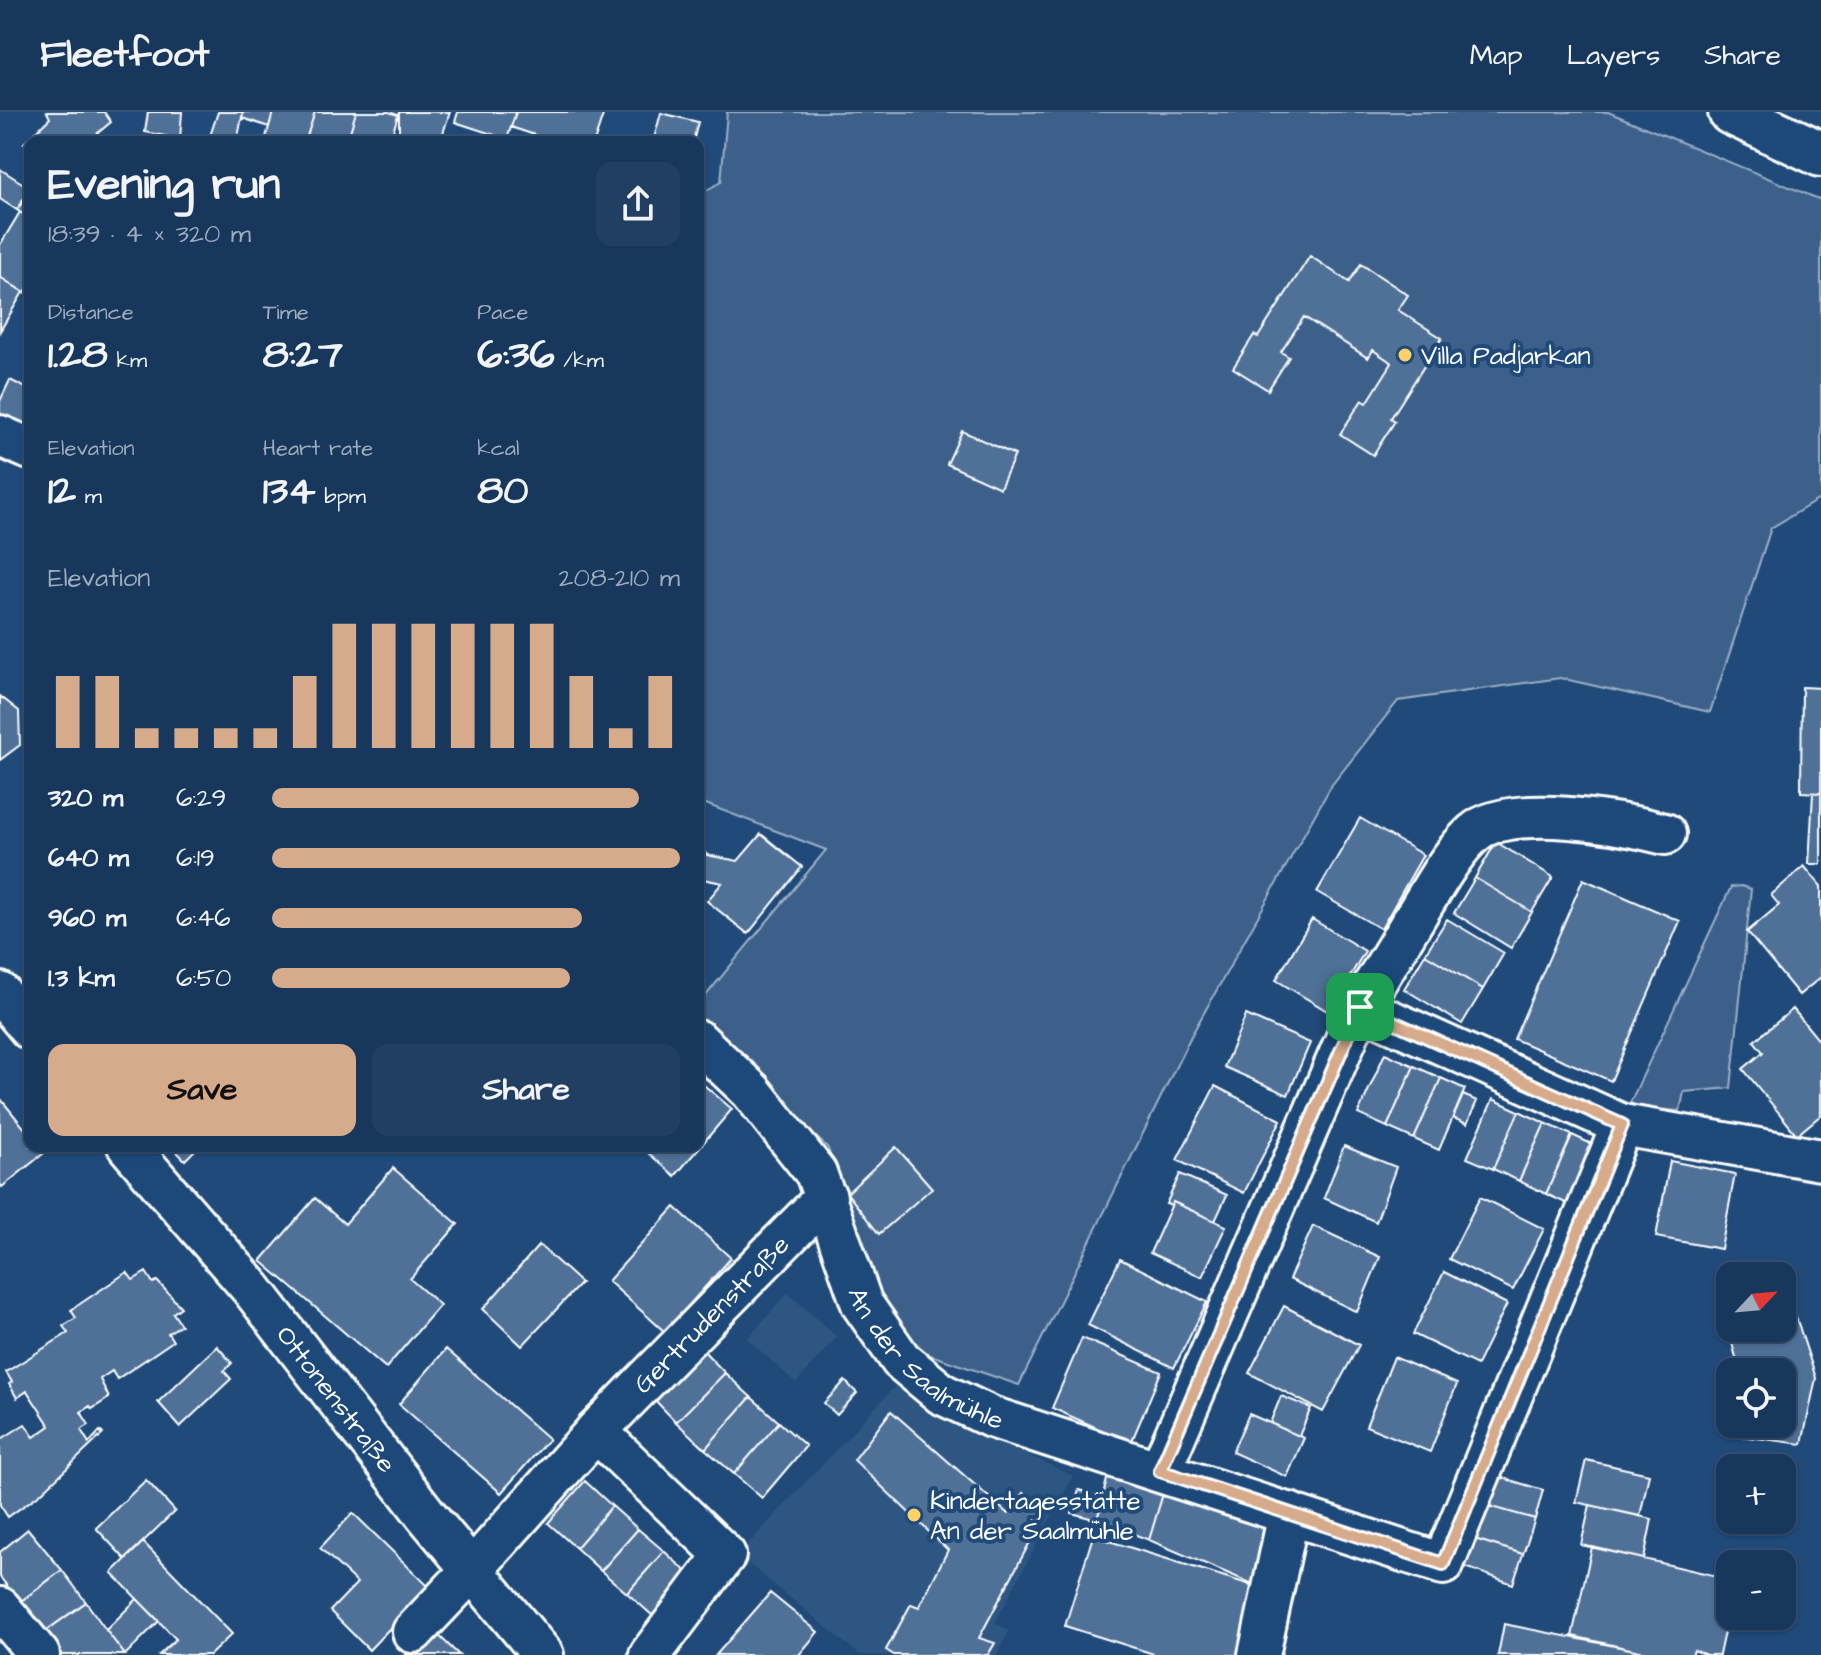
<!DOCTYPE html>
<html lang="en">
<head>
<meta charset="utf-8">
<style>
	:root { --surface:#17385c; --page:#203f62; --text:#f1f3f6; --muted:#9eacbb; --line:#365272; --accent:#d6ab8b }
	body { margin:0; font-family:"Architects Daughter",sans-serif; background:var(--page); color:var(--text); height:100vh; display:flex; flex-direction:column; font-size:30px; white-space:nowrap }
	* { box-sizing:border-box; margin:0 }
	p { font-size:26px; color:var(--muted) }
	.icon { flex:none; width:44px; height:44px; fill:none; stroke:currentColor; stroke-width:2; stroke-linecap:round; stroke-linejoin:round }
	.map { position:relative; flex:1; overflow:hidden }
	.sheet { position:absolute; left:24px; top:24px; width:680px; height:1016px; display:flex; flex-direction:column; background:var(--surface); border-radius:16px; box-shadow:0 2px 6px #0004,0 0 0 2px var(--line) }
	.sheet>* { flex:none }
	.needle { width:52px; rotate:64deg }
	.tools { position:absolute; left:1716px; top:1150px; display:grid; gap:16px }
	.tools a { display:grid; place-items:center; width:80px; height:80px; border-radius:16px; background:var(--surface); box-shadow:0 2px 6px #0004,0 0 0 2px var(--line); font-size:40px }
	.pin { position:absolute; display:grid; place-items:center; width:68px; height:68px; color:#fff; margin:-34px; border-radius:16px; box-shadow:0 4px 12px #0006 }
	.round { display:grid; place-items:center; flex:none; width:84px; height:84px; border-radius:16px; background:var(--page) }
	.overview { display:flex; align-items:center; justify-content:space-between; height:136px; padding:0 24px }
	h1 { font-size:44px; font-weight:700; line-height:60px }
	.figures { display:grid; grid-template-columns:repeat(3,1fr); gap:12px; height:136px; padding:8px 24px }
	.figures div { display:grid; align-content:center }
	.figures b { font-size:40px; font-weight:700 }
	.figures small { font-size:22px; font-weight:400 }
	.figures p { font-size:22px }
	.chart { height:224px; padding:16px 24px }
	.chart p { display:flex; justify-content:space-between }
	.chart svg { width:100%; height:144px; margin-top:8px; stroke:var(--accent); stroke-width:6 }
	.cta { display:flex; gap:16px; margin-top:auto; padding:16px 24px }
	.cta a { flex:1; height:92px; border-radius:16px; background:var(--accent); color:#111; font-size:32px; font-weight:700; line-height:92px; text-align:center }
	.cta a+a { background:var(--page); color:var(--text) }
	ul { padding:0 24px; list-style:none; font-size:26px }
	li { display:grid; grid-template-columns:128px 96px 1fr; align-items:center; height:60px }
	li i { height:20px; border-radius:10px; background:var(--accent) }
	header { display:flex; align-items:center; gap:48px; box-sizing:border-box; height:112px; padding:0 40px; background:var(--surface); border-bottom:2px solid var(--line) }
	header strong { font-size:38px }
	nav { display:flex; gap:44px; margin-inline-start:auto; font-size:28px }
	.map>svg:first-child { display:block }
</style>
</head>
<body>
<header>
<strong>Fleetfoot</strong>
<nav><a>Map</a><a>Layers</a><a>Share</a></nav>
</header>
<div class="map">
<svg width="1821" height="1543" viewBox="0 0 1821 1543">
	<rect width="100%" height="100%" fill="#1f4a7a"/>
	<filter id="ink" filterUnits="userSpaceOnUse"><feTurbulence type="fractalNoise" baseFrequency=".0125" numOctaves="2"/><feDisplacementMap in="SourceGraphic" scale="16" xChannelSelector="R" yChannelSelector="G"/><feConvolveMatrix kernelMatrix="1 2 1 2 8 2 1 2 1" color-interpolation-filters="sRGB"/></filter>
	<g filter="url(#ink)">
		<path fill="#2e5683" d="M788,1181L837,1225L796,1271L747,1227Z
			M899,1270L958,1314L990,1325L1073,1364L995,1511L1009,1519L997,1543H860L738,1443Z"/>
		<path fill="#3c618b" stroke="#9eb0c5" stroke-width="2" d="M727,0H1608L1821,88V386L1771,416L1710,600L1560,566L1398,589L1331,674L1191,924L1019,1273L883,1227L828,1036L698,914V893L826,738L698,689V83L721,70Z
			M1741,774L1751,777L1731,976L1684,980L1680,999L1642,996L1630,991L1731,775Z"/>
		<path fill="#507197" stroke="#fff" stroke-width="2" d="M47,0H104L111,10L87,30H30V34L24,31L50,6Z
			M148,0H182L180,27L145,20Z
			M218,0H243L237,30H224L210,24Z
			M243,0H273L269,15L242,6Z
			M273,0H315L305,30H280L266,25Z
			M315,0H356L347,30H305Z
			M356,0H389L398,3L390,30H347Z
			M399,0H450L440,30H422L399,22Z
			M458,0H516L507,27L455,10Z
			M516,0H604L594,30H555L511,15Z
			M661,1L698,10L693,30H653Z
			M0,57L30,76L17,98L0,87Z
			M30,80V107L17,98Z
			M20,100L30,107V171L25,181L0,165V133Z
			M1310,144L1349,170L1361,152L1408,183L1398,198L1442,226L1391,306L1395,309L1373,343L1340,322L1362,288L1367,291L1392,251L1373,238L1368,246L1304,205L1281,240L1289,245L1268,278L1233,256L1254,223L1258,225Z
			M0,165L23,180L0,219Z
			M10,268L30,278V313L23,328L0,317V289Z
			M962,319L1015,343L1000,376L947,352Z
			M1802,575L1821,576V681L1801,680Z
			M0,584L19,599L20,633L0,648Z
			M1813,681H1821V752H1809Z
			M1360,706L1423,743L1381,817L1317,780Z
			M761,722L802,755L748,822L707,789L722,771L703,767L698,793V732L707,743L738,749Z
			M1496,730L1553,765L1532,800L1475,766Z
			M1804,754L1821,774V865L1799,883L1747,820L1779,793L1771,783Z
			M1475,766L1532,800L1511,836L1454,801Z
			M1583,767L1680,809L1611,969L1514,927Z
			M1312,807L1365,839L1329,900L1276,868Z
			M1447,807L1504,841L1483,877L1425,842Z
			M1425,842L1483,877L1462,912L1404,877Z
			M1793,897L1821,931V1003L1797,1023L1743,957L1763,940L1754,929Z
			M1246,903L1310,931L1288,983L1224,955Z
			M1385,941L1414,954L1387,1015L1358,1002Z
			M1414,954L1441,966L1414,1027L1387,1015Z
			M1441,966L1465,977L1439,1038L1414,1027Z
			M698,968L732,997L675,1064L640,1034H698Z
			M1215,974L1281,1008L1244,1081L1177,1048Z
			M1463,983L1477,989L1467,1012L1453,1006Z
			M0,986L30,1023V1034H39L44,1041L2,1075L0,1072Z
			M1493,987L1519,999L1493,1057L1467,1046Z
			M1519,999L1545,1011L1519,1069L1493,1057Z
			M1545,1011L1572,1023L1546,1082L1519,1069Z
			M1572,1023L1596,1034L1570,1093L1546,1082Z
			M171,1034H199L185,1048Z
			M1344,1034L1396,1055L1376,1110L1324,1086Z
			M896,1035L932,1076L879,1122L847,1081Z
			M1670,1049L1735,1062L1721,1137L1656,1125Z
			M393,1056L458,1112L410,1167L440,1193L386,1256L261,1149L315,1086L345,1112Z
			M1180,1062L1227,1083L1215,1109L1173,1090L1171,1094L1166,1092Z
			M1480,1085L1544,1117L1513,1178L1449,1147Z
			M1173,1090L1226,1114L1202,1165L1150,1141Z
			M675,1095L731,1146L665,1220L608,1169Z
			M1313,1114L1380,1145L1357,1200L1289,1167Z
			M539,1133L581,1171L522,1234L483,1197Z
			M1120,1147L1207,1190L1174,1256L1088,1213Z
			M127,1160L133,1168L146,1160L153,1171L157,1169L181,1195L173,1201L181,1213L168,1221L173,1229L117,1267L112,1259L100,1267L109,1286L92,1297L90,1294L81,1300L89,1313L81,1318L89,1331L100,1319L103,1322L40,1382L8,1405L0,1393V1328L25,1312L34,1325L50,1314L27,1279L17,1286L9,1272L12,1270L6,1260L68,1221L63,1214L76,1206L71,1198Z
			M1444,1160L1507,1192L1477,1253L1413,1222Z
			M1284,1194L1359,1233L1323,1300L1249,1261Z
			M1795,1202L1816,1266L1802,1332L1732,1323L1735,1312H1782V1260H1740L1730,1224L1755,1216H1782V1207Z
			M1082,1226L1161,1260L1131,1331L1052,1296Z
			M217,1234L232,1251L224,1259L231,1267L180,1315L158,1290Z
			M700,1235L725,1261L676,1310L650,1283Z
			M446,1237L549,1327L501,1381L399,1292Z
			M1394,1245L1457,1272L1430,1340L1366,1314Z
			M725,1261L751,1285L705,1337L676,1310Z
			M845,1269L857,1281L837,1303L824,1291Z
			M1281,1284L1311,1296L1299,1324L1270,1311Z
			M751,1285L779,1310L734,1362L705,1337Z
			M891,1299L1008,1402L1023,1381L1046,1400L979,1526L995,1531L988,1543H894L886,1538L911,1492L919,1495L948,1438L854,1348Z
			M1249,1302L1304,1326L1287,1365L1232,1340Z
			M779,1310L806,1334L762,1386L734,1362Z
			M1586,1348L1649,1362L1640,1404L1576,1390Z
			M1109,1359L1165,1375L1149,1428L1097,1408Z
			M1486,1361L1543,1378L1535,1407L1478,1391Z
			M146,1368L175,1399L125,1447L96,1416Z
			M585,1369L612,1394L576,1436L548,1411Z
			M1165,1375L1280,1416L1267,1478L1149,1428Z
			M1079,1378L1103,1386L1097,1408L1072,1401Z
			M1478,1391L1535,1407L1523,1442L1468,1425Z
			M1590,1393L1652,1407L1644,1447L1581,1433Z
			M612,1394L638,1417L601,1459L576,1436Z
			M353,1401L429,1475L369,1538L330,1499L357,1471L320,1436Z
			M28,1417L62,1458L20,1490L0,1465V1440Z
			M638,1417L664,1439L627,1481L601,1459Z
			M1093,1424L1267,1478L1246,1543H1157L1065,1514Z
			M1468,1425L1523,1442L1513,1472L1457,1452Z
			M143,1430L232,1522L210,1543H159L176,1527L112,1461Z
			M1592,1435L1730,1467V1492L1719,1543H1706L1694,1538L1692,1543H1657L1572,1524Z
			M664,1439L690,1463L653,1504L627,1481Z
			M62,1458L86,1490L43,1521L20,1490Z
			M770,1481L818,1520L799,1543H716Z
			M137,1487L159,1509L125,1543L106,1518Z
			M86,1490L106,1518L125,1543H59L43,1521Z
			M1504,1512L1635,1538L1634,1543H1498Z
			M432,1517L459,1543H406Z"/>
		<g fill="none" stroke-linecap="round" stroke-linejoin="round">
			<g stroke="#fff" stroke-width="46">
				<g id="street">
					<path d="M0,324L30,337"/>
					<path d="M0,881L30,917"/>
					<path d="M1360,895C1382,860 1403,825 1424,790C1438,767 1454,739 1474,721C1509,690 1623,711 1665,722"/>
					<path id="s1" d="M698,929L751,979L816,1061L862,1192L901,1248L942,1282L991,1305L1443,1452L1622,1013L1821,1048"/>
					<path id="s2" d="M128,1034L252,1177L427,1404L543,1543"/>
					<path d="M596,1319L725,1443L650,1543"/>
					<path d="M1160,1359L1360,895L1622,1013"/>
					<path d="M0,1496L39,1543"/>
					<path id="s3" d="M413,1520L472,1458L596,1319L826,1085"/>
					<path d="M1259,1543L1289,1401"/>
				</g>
			</g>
			<g stroke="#fff" stroke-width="50">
				<path id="secondary" d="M1731,0L1821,42"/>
			</g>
			<use href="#street" stroke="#1f4a7a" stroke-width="40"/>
			<use href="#secondary" stroke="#1f4a7a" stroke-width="44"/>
		</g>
	</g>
	<g fill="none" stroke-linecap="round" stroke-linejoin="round" filter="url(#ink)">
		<g stroke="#fff" stroke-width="16">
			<path id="route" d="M1360,895L1622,1013L1443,1452L1160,1359Z"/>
		</g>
		<use href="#route" stroke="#d6ab8b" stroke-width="10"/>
	</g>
	<g fill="#ffd166" stroke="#1f4a7a" stroke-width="3">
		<circle cx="1405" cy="243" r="8"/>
		<circle cx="914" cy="1403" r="8"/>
	</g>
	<g text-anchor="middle" stroke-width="8" stroke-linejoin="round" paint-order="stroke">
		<g font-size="26" fill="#fff" stroke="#1f4a7a" text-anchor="start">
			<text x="1421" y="252">Villa Padjarkan</text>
			<text x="930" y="1397">Kindertagesstätte<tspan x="930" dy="30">An der Saalmühle</tspan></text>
		</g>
		<g font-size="26" fill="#fff" stroke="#1f4a7a">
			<text dy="9" stroke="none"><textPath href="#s3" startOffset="436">Gertrudenstraße</textPath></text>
			<text dy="9" stroke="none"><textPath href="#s1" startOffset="402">An der Saalmühle</textPath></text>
			<text dy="9" stroke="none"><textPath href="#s2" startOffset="328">Ottonenstraße</textPath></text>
		</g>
	</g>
</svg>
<div class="tools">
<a><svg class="needle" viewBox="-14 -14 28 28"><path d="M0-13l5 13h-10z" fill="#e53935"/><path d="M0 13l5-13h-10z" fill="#9eacbb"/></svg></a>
<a><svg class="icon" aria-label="locate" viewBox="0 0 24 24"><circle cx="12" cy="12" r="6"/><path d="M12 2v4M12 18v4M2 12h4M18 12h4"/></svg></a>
<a>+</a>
<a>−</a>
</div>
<div class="pin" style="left:1360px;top:895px;background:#1e9e55"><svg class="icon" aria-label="arrive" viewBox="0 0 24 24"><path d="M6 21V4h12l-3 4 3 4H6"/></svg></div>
<section class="sheet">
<div class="overview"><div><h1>Evening run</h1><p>18:39 · 4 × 320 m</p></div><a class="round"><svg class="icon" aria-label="share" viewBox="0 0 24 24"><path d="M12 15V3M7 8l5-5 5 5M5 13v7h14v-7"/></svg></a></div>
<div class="figures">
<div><p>Distance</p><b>1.28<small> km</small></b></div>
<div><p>Time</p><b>8:27</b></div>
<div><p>Pace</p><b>6:36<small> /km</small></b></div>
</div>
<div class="figures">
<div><p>Elevation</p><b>12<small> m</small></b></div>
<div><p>Heart rate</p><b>134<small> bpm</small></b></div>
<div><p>kcal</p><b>80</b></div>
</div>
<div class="chart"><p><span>Elevation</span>208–210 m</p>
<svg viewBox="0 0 160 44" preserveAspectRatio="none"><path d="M5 44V22M15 44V22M25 44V38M35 44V38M45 44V38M55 44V38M65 44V22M75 44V6M85 44V6M95 44V6M105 44V6M115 44V6M125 44V6M135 44V22M145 44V38M155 44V22"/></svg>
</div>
<ul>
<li><b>320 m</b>6:29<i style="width:90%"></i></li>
<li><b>640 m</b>6:19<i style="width:100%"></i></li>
<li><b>960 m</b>6:46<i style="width:76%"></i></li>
<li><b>1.3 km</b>6:50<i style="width:73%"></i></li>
</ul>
<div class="cta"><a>Save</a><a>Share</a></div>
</section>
</div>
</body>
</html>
